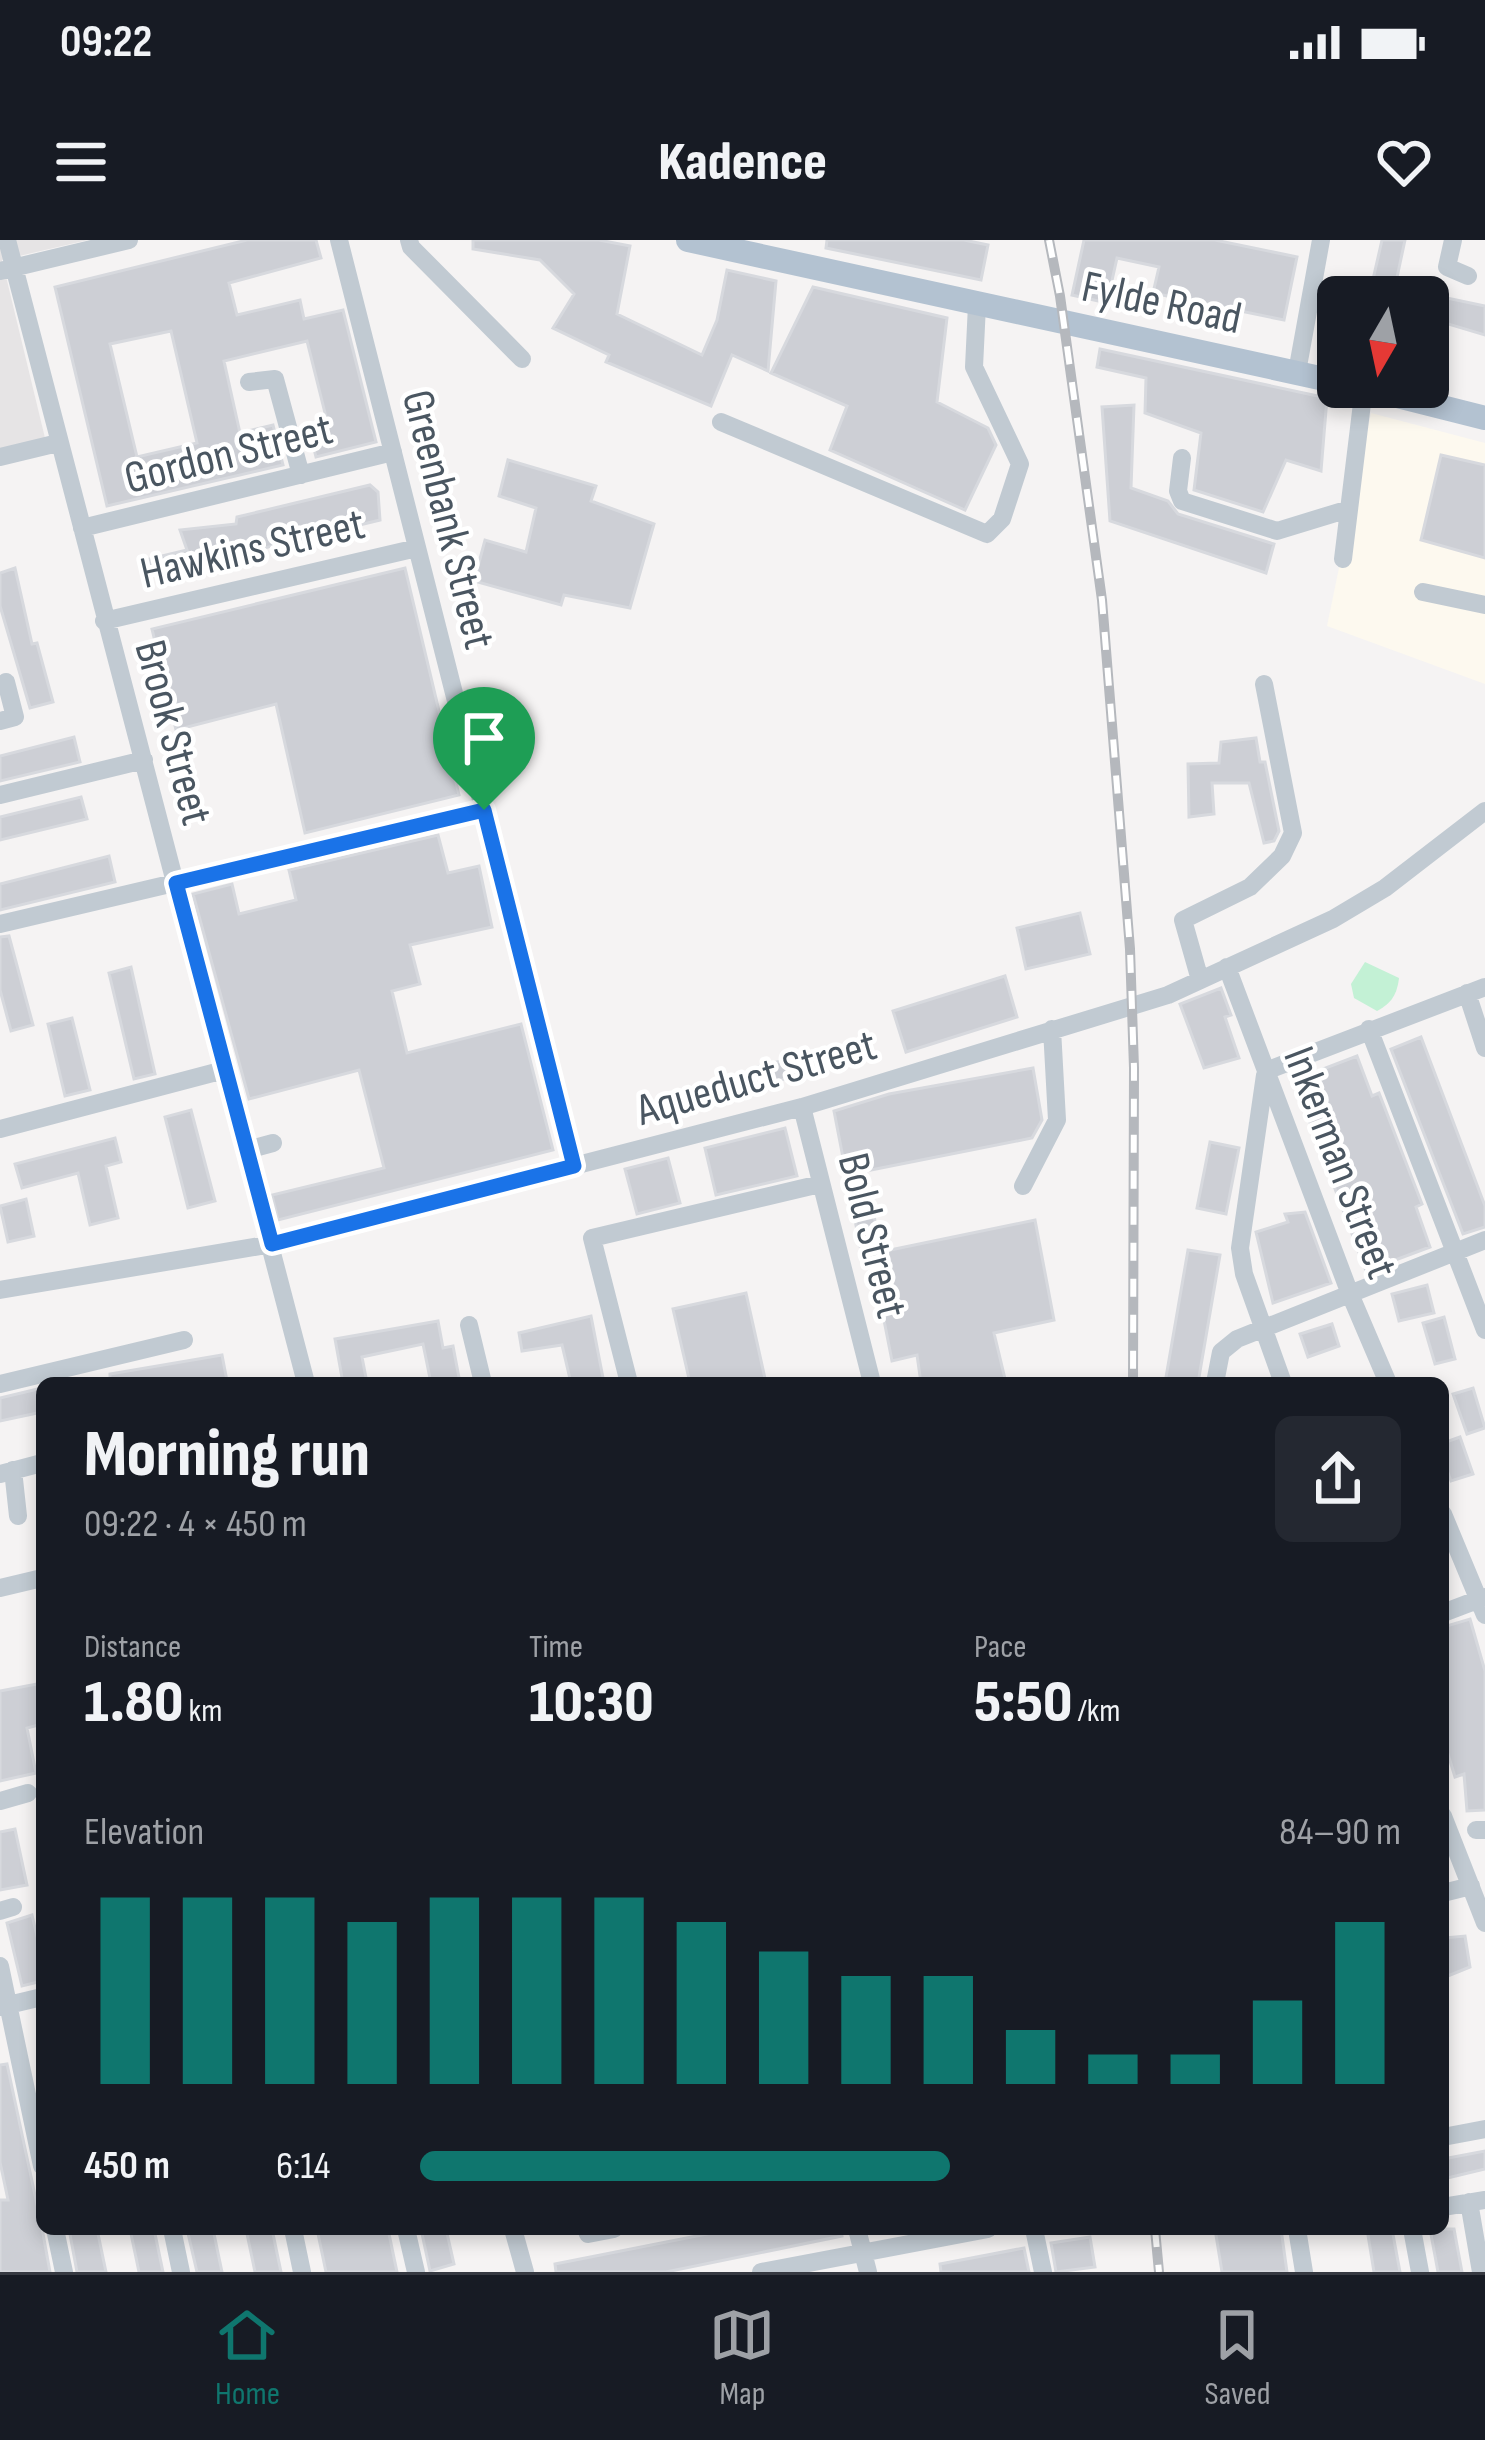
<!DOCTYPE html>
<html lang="en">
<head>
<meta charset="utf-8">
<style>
	:root { --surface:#171b24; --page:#242831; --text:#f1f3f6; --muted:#9ea1a6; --line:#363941; --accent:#0f766e }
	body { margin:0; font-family:"Sofia Sans Condensed",sans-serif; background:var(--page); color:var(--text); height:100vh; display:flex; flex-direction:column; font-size:45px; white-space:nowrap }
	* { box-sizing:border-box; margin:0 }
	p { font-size:39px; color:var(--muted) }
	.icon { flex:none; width:66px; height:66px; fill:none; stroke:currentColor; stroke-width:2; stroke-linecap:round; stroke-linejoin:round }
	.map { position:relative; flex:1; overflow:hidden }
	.drawer { position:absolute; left:36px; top:1137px; width:1413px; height:858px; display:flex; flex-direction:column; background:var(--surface); border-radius:18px; box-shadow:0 6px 18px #0003 }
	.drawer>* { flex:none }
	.needle { width:78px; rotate:189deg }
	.controls { position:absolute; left:1317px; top:36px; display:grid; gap:24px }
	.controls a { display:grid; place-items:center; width:132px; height:132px; border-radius:18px; background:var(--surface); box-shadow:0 6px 18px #0003; font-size:60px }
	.pin { position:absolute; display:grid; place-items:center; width:102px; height:102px; color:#fff; margin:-123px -51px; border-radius:50% 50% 50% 0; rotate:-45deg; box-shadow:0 0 12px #0007 }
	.pin .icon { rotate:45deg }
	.round { display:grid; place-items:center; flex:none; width:126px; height:126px; border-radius:18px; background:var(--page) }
	.overview { display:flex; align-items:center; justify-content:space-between; height:204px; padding:0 48px }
	h1 { font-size:66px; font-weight:800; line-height:90px }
	.stats { display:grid; grid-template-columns:repeat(3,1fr); gap:18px; height:204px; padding:12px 48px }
	.stats div { display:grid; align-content:center }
	.stats b { font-size:60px; font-weight:800 }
	.stats small { font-size:33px; font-weight:400 }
	.stats p { font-size:33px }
	.chart { height:336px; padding:24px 48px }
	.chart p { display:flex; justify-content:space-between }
	.chart svg { width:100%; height:216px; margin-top:12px; stroke:var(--accent); stroke-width:6 }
	ul { padding:0 48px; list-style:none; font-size:39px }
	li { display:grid; grid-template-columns:192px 144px 1fr; align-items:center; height:90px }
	li i { height:30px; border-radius:15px; background:var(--accent) }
	.status { display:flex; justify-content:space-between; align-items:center; height:84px; padding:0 60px; background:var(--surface); direction:ltr }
	.status svg { height:33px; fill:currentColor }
	header { display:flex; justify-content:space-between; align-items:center; height:156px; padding:0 48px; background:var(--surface); font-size:54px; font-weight:800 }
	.tabs { display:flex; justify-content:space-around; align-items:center; height:168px; border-top:3px solid var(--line); background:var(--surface); font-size:33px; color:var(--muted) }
	.tabs a { display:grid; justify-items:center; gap:6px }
	.tabs .on { color:var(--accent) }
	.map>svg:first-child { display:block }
</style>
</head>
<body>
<div class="status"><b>09:22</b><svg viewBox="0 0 49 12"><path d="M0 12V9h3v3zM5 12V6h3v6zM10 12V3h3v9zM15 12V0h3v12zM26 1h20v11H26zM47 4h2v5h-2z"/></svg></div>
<header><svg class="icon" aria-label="menu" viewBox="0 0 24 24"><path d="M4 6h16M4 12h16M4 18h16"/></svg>Kadence<svg class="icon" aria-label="heart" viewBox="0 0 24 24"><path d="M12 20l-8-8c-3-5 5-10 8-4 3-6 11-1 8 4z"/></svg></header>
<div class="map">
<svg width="1485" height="2032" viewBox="0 0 1485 2032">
	<rect width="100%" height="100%" fill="#f5f3f3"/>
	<path fill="#fdf9ef" d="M1371,173L1485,203V444L1327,386Z"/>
	<path fill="#e6e4e5" d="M0,0H88L2,20L45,198L0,210Z"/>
	<path fill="#c3f1d5" d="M1365,722L1399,738C1397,754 1392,763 1377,771L1354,758L1351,744Z"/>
	<path fill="#cdcfd5" stroke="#d7d9de" stroke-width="3" fill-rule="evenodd" d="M247,0H316L321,18L229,43L237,75L300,60L304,79L343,70L376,202L316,217L308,185L327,181L307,101L224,121L240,193L273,185L283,225L107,266L55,47ZM171,91L197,203L137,217L110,104Z
		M473,0H599L630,6L617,74L702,115L717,80L727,30L776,41L768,131L732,115L711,166L606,122L609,115L553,88L574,54L540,20L473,9Z
		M827,0H964L988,5L981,40L826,8Z
		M1084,0H1215L1297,17L1284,80L1153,53L1159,27L1117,18L1107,63L1072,55Z
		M1382,0H1405L1396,42L1402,43L1399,57H1369Z
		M813,47L947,78L937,162L988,188L996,205L965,270L830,210L847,166L771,133Z
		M1428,54L1485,66V95L1428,78Z
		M1100,109L1327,158L1321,231L1286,220L1263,272L1194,250L1201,193L1145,173L1146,138L1097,127Z
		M1134,165L1131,248L1168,261L1178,274L1274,304L1266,333L1110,281L1102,167Z
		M1441,215L1485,225V318L1421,300Z
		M508,220L596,246L591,261L654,284L630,368L564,355L561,365L474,341L485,300L526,312L536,268L499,256Z
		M370,245L378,252L380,280L153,335L149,319L187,310L180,290L236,284L237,277Z
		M15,328L32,404L37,403L53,462L30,468L0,366V333Z
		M405,328L459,555L305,593L276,464L176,490L152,389Z
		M74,497L80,522L0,541V516Z
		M1256,498L1260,522H1265L1279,591L1274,601L1264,603L1249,543H1212L1214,574L1189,577L1188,524L1219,523L1221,502Z
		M81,557L87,579L0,600V577Z
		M438,595L448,633L479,626L492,687L410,705L420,744L392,751L407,813L521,784L553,910L278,980L272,955L384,928L359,830L249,859L193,654L232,644L239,674L296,660L289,630Z
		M109,616L115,642L0,670V644Z
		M1080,673L1090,714L1026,729L1017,688Z
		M9,696L33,785L11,791L0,750V697Z
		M131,727L155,834L134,839L109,733Z
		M1005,736L1017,777L906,812L893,771Z
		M1221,748L1231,775L1225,777L1239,818L1204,828L1180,764Z
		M72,778L90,850L65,856L48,784Z
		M1421,797L1485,966V987L1463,994L1391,809Z
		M800,816L804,834L762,845L757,827Z
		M1357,816L1372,856L1379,853L1422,964L1416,967L1430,1007L1366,1031L1294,840Z
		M1033,828L1042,880L1032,898L866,931L879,1003L860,1006L834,871L889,854Z
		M191,870L215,961L188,968L165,877Z
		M785,888L797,936L716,955L705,908Z
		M115,898L121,922L106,926L118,978L90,985L78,933L22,948L15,924Z
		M1210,902L1239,908L1226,974L1197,968Z
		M668,918L680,963L637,974L625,929Z
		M26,959L34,996L8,1002L0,966Z
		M1305,972L1331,1043L1273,1063L1256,992L1288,982L1285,974Z
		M1035,980L1054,1080L994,1093L1006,1143H921L917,1115L892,1121L871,1014Z
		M1188,1010L1220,1015L1198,1143H1165Z
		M1427,1045L1434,1073L1399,1081L1392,1054Z
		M746,1053L766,1143H690L673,1069Z
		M591,1076L604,1143H571L562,1105L522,1111L519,1093Z
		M1444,1077L1455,1119L1435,1124L1423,1083Z
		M438,1081L443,1108L453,1106L460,1143H431L423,1104L362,1117L367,1143H343L335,1099Z
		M1332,1084L1339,1106L1308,1117L1300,1094Z
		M222,1115L227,1141L110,1143V1134Z
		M42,1148V1172L0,1181V1158Z
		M1473,1148L1485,1188L1467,1194L1453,1154Z
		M1460,1197L1473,1234L1451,1241L1443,1219V1203Z
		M1470,1379L1485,1431V1570L1467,1571L1464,1534L1455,1537L1443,1498V1387Z
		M42,1443V1484L27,1488L36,1533L0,1541V1451Z
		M15,1589L27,1645L0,1650V1592Z
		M32,1675L42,1717V1741L22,1746L7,1683Z
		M1465,1696L1470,1727L1443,1738V1698Z
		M7,1824L42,1988L50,2032H0V1960H8L0,1922V1825Z
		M1485,1911V1929L1443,1939V1919Z
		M69,1989H97L106,2032H77Z
		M130,1989H154L163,2032H139Z
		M187,1989H213L222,2032H197Z
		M246,1989H272L281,2032H255Z
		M317,1989H388L397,2032H326Z
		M421,1989H446L454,2024L430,2031Z
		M732,1989H841L842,1996L666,2032H556L555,2024Z
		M1215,1989H1281L1287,2032H1222Z
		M1367,1989H1392L1400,2032H1374Z
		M1430,1989H1454L1462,2032H1438Z
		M1090,1997L1095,2027L1056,2032L1051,2003Z
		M1024,2008L1029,2032H941L940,2024Z"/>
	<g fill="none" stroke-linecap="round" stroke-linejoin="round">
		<path stroke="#c1cad2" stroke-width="18" d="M7,0L306,1143
			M339,0L574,926
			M409,0L411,7L522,119
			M1453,0L1447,27L1468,36
			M0,31L129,0
			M1297,132L1321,0
			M249,142L275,139L301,235
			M721,182L987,294L1002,279L1020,224L974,127L977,65
			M0,217L58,203
			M1182,218L1178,251L1182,261L1277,291L1349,269
			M82,288L393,212
			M1343,319L1364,147
			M1423,352L1485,365
			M104,381L417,308
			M0,481L15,477L6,442
			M0,555L144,520
			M0,684L484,570
			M1227,727L1350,1054L1388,1143
			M1200,740L1183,680L1250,647L1282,616L1293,593L1264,444
			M1467,753L1485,808
			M1369,789L1485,1090
			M1266,831L1485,747
			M1265,835L1240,1008L1244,1034L1283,1143
			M802,867L872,1143
			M0,889L224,830
			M247,910L273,903
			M1023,946L1057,880L1052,789
			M0,1050L272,1004L802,867L1168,755L1333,679L1385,648L1485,571
			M469,1085L483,1143
			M629,1143L592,998L820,944
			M1215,1143L1221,1112L1237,1099L1485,1000
			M0,1144L184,1100
			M13,1230L18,1276
			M0,1234L42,1223
			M1443,1274L1485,1375
			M0,1348L42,1338
			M1443,1373L1485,1357
			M0,1561L28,1553
			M1443,1576L1485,1683
			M1476,1590H1485
			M1443,1653L1471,1646
			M0,1671L13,1667
			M0,1726L42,1926
			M0,1767L42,1757
			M1443,1897L1485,1889
			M1469,1962L1481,2032
			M1443,1967L1485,1960
			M55,1989L64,2032
			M172,1989L181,2032
			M293,1989L302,2032
			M406,1989L416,2032
			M513,1989L525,2032
			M586,1989L588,1994L614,1989
			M857,1989L868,2032
			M1034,1989L1043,2032
			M1297,1989L1304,2032
			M1412,1989L1420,2032
			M761,2032L988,1989"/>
		<path stroke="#b3c2d1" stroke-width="24" d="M688,0L1338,142
			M1362,147L1485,178"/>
		<g stroke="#b5b8bd" stroke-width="10">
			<path id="rail" d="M1049,0L1060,56L1102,360L1130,709L1134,828L1133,1143
				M1155,1989L1159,2032"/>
		</g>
		<use href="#rail" stroke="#fff" stroke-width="6" stroke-dasharray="18" stroke-linecap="butt"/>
	</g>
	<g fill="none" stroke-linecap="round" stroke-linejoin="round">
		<g stroke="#fff" stroke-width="24">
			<path id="route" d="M484,570L574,926L272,1004L176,643Z"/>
		</g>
		<use href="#route" stroke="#1a73e8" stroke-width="15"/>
	</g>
	<g text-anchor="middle" stroke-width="9" stroke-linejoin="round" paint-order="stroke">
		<g font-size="45" fill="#4a5661" stroke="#fff">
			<text transform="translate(1162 61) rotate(12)" y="16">Fylde Road</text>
			<text transform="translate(228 212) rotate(-14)" y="16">Gordon Street</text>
			<text transform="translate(450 279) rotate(76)" y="16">Greenbank Street</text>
			<text transform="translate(252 307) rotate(-13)" y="16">Hawkins Street</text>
			<text transform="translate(175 492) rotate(75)" y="16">Brook Street</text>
			<text transform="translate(756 836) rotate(-16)" y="16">Aqueduct Street</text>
			<text transform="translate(1342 922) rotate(69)" y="16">Inkerman Street</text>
			<text transform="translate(874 995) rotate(76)" y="16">Bold Street</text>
		</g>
	</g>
</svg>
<div class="controls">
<a><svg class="needle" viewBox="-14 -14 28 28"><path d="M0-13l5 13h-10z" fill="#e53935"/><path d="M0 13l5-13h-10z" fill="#9ea1a6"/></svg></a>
</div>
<div class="pin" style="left:484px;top:570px;background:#1e9e55"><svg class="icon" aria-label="arrive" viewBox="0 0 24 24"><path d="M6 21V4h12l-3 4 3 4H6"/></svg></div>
<section class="drawer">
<div class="overview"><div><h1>Morning run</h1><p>09:22 · 4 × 450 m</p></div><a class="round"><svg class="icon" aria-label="share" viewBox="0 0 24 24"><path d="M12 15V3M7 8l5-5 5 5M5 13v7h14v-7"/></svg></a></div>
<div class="stats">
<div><p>Distance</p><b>1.80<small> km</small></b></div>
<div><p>Time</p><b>10:30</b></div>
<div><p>Pace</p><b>5:50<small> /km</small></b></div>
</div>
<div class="chart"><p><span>Elevation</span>84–90 m</p>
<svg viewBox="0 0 160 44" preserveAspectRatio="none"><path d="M5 44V6M15 44V6M25 44V6M35 44V11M45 44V6M55 44V6M65 44V6M75 44V11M85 44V17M95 44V22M105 44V22M115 44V33M125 44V38M135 44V38M145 44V27M155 44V11"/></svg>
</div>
<ul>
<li><b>450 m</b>6:14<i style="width:54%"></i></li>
</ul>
</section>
</div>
<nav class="tabs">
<a class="on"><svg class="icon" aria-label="home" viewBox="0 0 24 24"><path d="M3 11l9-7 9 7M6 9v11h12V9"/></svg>Home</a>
<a><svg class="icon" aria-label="map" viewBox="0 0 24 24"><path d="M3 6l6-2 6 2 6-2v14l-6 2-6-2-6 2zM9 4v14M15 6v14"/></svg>Map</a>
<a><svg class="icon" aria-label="saved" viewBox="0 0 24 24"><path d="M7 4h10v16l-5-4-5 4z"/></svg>Saved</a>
</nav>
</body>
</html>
